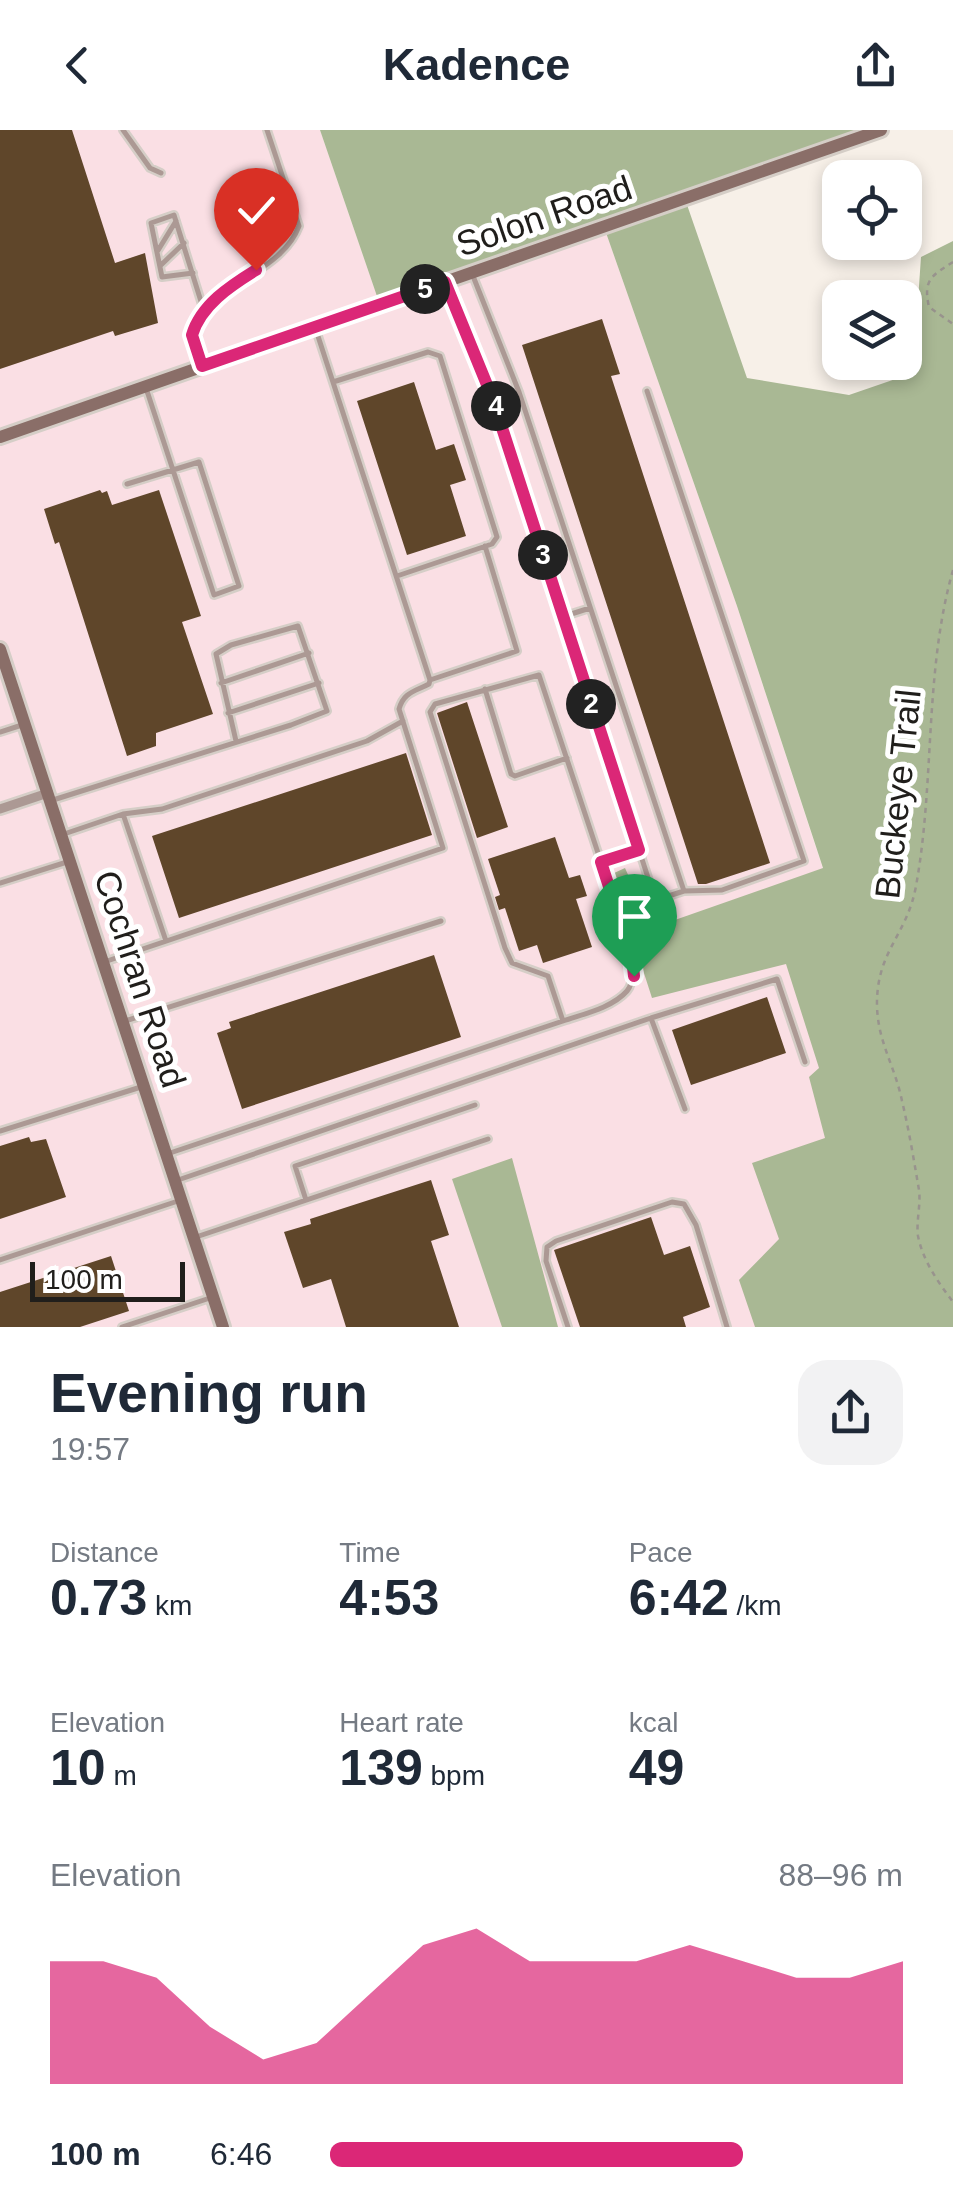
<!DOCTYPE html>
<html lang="en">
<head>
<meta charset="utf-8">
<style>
	:root { --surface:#fff; --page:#f2f2f3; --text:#1f2937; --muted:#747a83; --accent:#db2777 }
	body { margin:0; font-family:Helvetica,sans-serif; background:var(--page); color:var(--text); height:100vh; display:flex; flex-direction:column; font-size:38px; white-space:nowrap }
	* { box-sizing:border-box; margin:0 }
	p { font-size:32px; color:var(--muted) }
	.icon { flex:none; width:55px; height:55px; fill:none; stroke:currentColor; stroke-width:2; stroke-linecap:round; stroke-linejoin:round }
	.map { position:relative; height:1197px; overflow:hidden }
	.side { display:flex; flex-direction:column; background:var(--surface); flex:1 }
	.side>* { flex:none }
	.tools { position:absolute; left:822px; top:30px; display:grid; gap:20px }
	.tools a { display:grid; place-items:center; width:100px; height:100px; border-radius:20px; background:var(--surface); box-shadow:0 5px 15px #0003; font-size:50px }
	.scale { position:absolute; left:30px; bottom:25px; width:155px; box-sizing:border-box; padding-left:10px; border:5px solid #201e1b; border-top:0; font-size:28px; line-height:35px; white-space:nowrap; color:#201e1b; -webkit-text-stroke:8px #fff; paint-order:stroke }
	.pin { position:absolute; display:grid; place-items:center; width:85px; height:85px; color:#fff; margin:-102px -42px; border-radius:50% 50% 50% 0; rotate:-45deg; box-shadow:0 0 10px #0007 }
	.pin .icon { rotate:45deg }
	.km { position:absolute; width:50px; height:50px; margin:-25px; border-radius:50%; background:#222; color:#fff; font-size:28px; line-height:50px; text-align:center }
	.round { display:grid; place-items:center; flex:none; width:105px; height:105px; border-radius:30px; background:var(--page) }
	.overview { display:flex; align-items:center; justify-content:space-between; height:170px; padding:0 50px }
	h1 { font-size:55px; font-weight:700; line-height:75px }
	.metrics { display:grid; grid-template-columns:repeat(3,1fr); gap:15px; height:170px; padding:10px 50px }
	.metrics div { display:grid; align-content:center }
	.metrics b { font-size:50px; font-weight:700 }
	.metrics small { font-size:28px; font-weight:400 }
	.metrics p { font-size:28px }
	.chart { height:280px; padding:20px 50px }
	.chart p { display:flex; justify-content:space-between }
	.chart svg { width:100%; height:180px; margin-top:10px; fill:var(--accent); opacity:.7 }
	ul { padding:0 50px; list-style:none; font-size:32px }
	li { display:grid; grid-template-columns:160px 120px 1fr; align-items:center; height:75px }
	li i { height:25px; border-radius:12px; background:var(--accent) }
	header { display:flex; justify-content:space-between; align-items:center; height:130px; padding:0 50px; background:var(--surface); font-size:45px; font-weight:700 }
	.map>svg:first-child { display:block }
</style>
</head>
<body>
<header><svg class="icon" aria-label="back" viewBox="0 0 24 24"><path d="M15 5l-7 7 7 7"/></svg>Kadence<svg class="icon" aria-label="share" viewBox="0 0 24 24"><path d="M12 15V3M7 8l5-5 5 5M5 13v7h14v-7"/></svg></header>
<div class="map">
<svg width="953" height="1197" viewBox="0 0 953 1197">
	<rect width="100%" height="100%" fill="#f7f0e8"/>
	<path fill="#fadfe4" d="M0,0H320L380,175L604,97L737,476L836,779L933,1197H0Z"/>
	<path fill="#a9b894" d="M320,0H881L685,69L747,248L849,265L913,243L921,127L953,111V1197H755L739,1150L779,1109L752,1033L825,1008L809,947L819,938L786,834L652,868L612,744L625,738L652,798L823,738L737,476L604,97L380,175Z
		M512,1028L558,1197H502L452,1049Z"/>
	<path fill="#5f462a" d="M0,0H72L115,133L145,123L158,193L115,206L113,201L0,239Z
		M602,189L620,244L611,246L770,733L706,754H698L522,215Z
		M414,252L436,320L454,314L466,350L450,355L466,406L407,425L357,271Z
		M100,360L102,363L107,361L112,375L159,360L201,486L182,492L213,584L156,603V616L127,626L59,412L55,414L44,379Z
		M467,572L508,697L477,708L437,583Z
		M406,623L432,705L179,788L152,706Z
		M555,707L569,748L580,745L587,766L576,769L592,817L543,833L537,815L519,821L505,778L499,780L495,767L500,765L488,729Z
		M434,825L461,907L242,979L217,903L231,898L229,892Z
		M767,867L786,923L691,955L672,900Z
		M29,1007L31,1012L46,1009L66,1067L0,1089V1016Z
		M431,1050L449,1105L431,1111L459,1197H346L331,1149L303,1158L284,1102L311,1094L310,1089Z
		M651,1087L664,1125L690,1116L710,1177L683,1187L686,1197H580L554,1120Z
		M111,1126L129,1181L80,1197H0V1162Z"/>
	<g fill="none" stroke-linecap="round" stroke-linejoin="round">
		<g stroke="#d5cec7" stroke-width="10">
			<path id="lane" d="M123,0L150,38L161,43
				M269,83L260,56L282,48
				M157,122L176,91
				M161,135L184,113
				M193,143L162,147L151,93L174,85L204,181
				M446,155L492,267L653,763L659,769L684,761L519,262L473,146
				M202,236L192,205C209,152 280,146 299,96L267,0
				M333,252L428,222L440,226L497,407L492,414L397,446
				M647,261L804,731L722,760L684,761
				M127,354L199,332L239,456L214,465L148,264L146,259
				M565,486L590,478
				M430,550L517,521L485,416
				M221,553L309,523
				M485,559L511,644L515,646L567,628
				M228,583L319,553
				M0,602L22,595
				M53,670L291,595L327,581L298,496L231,515L216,524L236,611
				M123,684L166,811
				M61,705L123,684L162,679L367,611L403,591
				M601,732C610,759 646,839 627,861C612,878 583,884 563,891L548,846L512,833L505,818L430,582L435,574L539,545L601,732L639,720
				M0,753L67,732
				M107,831L443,718L399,579C404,562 414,562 429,554L430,550L316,200
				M651,888L685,979
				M125,891L441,791
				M0,1001L141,957
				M167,1024L563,891
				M178,1050L651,888L777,849L805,932
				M306,1070L295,1036L475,975
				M196,1107L488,1009
				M0,1130L178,1071
				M122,1197L210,1168
				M568,1197L546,1131L547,1117L556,1111L672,1072L684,1074L696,1095L727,1197"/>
		</g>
		<g stroke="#d5cec7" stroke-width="14">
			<path id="street" d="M0,679L48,663"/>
		</g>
		<g stroke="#d5cec7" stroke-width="18">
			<path id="secondary" d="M0,307L881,0
				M0,519L223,1197"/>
		</g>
		<path stroke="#98938d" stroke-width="2.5" stroke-dasharray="5 5" stroke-linecap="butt" d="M953,132C931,146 923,150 929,177L953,194
			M953,440C924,542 935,652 916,756C907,806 876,821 877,876C878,913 895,936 902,971C909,1000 914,1031 919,1060C921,1075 916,1091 918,1106C923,1131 938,1152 953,1172"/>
		<use href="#lane" stroke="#ac9994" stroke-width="5"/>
		<use href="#street" stroke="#ac9994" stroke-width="9"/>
		<use href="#secondary" stroke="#8a6e68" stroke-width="12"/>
	</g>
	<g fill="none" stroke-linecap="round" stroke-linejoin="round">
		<g stroke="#fff" stroke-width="20">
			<path id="route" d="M256,140C230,156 201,175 192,205L202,236L445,152L492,267L639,720L601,732L632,828L634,846"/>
		</g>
		<use href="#route" stroke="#db2777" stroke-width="12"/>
	</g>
	<g text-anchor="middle" stroke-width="10" stroke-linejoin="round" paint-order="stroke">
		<g font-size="35" fill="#201e1b" stroke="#fff">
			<text transform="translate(544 86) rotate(-19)" y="12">Solon Road</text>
			<text transform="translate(898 664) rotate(-84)" y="12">Buckeye Trail</text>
			<text transform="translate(140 849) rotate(72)" y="12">Cochran Road</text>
		</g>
	</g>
</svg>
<div class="tools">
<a><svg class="icon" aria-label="locate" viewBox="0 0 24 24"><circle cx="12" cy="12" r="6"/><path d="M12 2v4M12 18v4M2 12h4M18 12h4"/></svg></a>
<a><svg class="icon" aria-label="layers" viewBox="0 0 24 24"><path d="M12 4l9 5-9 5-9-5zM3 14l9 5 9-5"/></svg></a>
</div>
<div class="scale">100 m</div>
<div class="pin" style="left:634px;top:846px;background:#1e9e55"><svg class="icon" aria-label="arrive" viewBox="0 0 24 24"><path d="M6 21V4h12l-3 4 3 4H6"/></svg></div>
<div class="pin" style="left:256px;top:140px;background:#d93025"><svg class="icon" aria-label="check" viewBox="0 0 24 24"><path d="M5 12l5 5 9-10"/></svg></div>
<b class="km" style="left:591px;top:574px">2</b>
<b class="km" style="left:543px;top:425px">3</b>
<b class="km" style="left:496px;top:276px">4</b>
<b class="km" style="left:425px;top:159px">5</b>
</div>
<section class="side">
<div class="overview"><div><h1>Evening run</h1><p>19:57</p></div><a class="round"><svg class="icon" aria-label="share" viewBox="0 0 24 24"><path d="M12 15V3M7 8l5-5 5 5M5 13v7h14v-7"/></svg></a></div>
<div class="metrics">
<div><p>Distance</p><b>0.73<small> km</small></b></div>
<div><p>Time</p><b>4:53</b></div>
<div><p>Pace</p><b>6:42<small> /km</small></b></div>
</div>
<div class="metrics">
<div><p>Elevation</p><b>10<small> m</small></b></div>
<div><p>Heart rate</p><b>139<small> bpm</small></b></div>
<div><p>kcal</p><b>49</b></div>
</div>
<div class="chart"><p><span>Elevation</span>88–96 m</p>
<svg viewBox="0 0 160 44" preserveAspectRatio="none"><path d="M0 44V14L10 14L20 18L30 30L40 38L50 34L60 22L70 10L80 6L90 14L100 14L110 14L120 10L130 14L140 18L150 18L160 14V44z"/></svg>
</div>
<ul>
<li><b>100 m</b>6:46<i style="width:72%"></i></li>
</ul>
</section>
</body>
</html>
